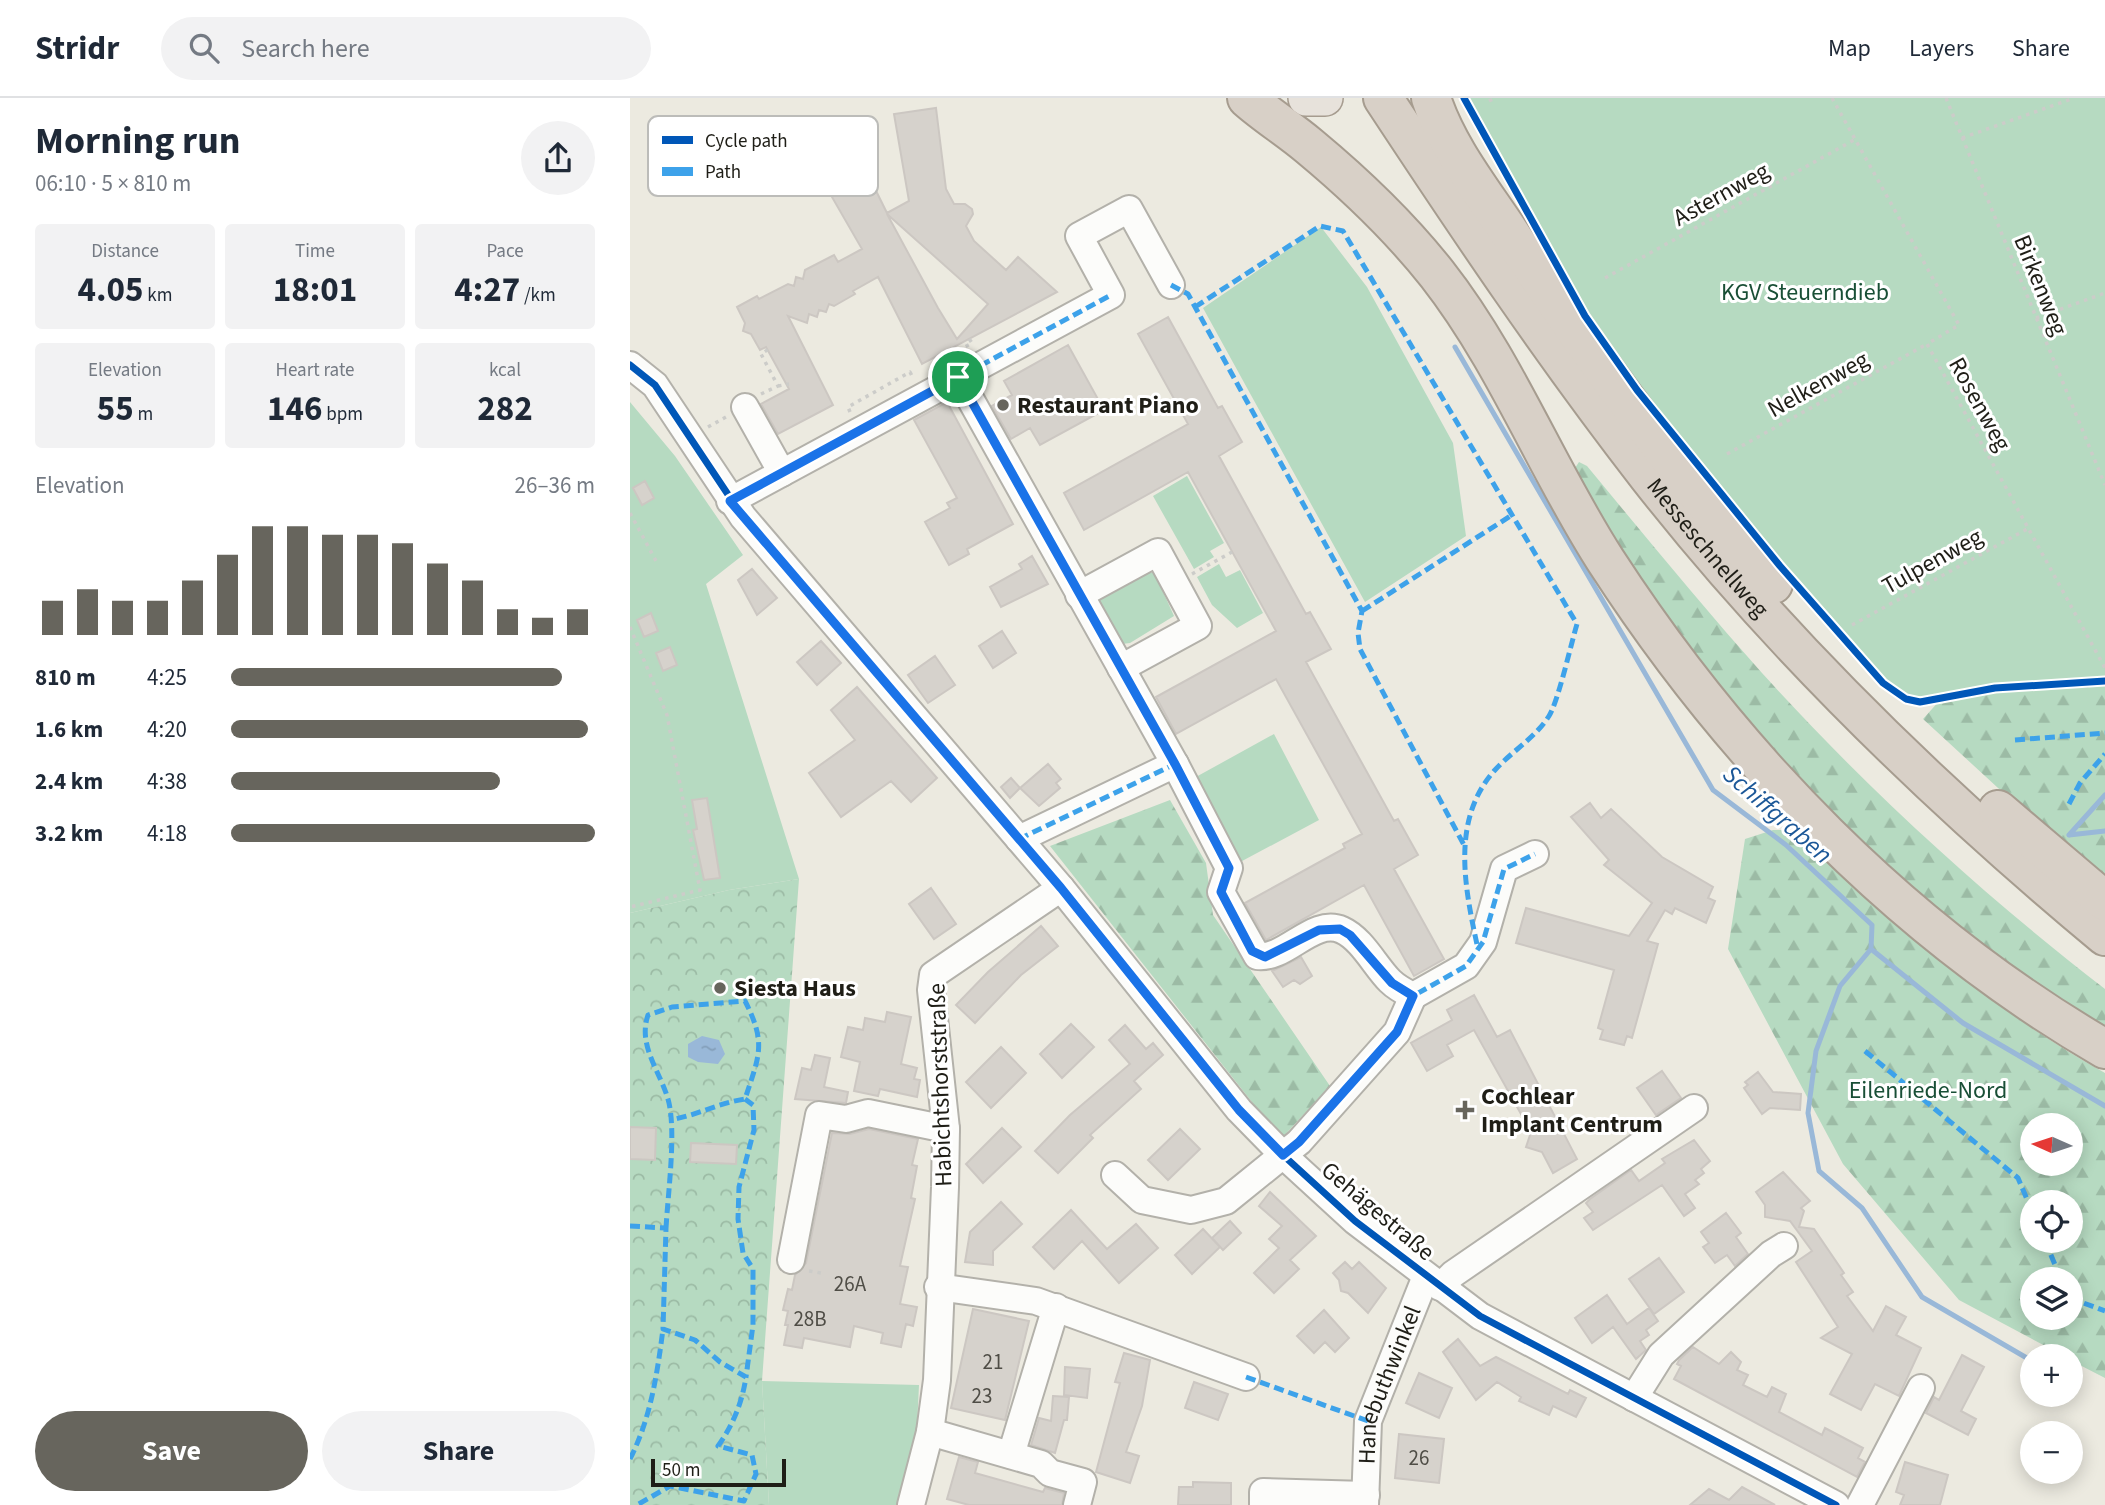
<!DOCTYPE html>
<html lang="en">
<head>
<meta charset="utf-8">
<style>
	:root { --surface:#fff; --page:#f2f2f3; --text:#1f2937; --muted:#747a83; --line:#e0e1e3; --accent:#67655d }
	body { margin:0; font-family:"Source Sans 3",sans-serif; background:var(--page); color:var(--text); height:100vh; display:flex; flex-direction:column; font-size:26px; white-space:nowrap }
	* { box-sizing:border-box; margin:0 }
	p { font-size:23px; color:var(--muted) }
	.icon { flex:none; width:38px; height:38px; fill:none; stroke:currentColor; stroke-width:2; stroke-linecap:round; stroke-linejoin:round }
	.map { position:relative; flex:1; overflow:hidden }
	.drawer { display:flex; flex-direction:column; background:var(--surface); width:630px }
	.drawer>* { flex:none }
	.needle { width:46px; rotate:273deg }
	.controls { position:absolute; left:1390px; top:1015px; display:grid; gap:14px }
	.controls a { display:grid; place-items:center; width:63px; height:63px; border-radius:50%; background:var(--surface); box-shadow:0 4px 18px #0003; font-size:35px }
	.scale { position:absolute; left:21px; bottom:18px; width:135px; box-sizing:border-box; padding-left:7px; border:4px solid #1f1e17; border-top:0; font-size:19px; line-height:24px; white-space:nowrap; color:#1f1e17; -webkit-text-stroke:5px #fff; paint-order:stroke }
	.pin { position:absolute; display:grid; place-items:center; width:60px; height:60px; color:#fff; margin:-30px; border:4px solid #fff; border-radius:50%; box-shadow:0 2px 7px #0007 }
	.round { display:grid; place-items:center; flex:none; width:74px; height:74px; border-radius:37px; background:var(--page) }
	.overview { display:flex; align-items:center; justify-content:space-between; height:119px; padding:0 35px }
	h1 { font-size:38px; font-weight:700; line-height:52px }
	.stats { display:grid; grid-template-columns:repeat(3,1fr); gap:10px; height:119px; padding:7px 35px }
	.stats div { display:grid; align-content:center; border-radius:7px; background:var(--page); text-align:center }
	.stats b { font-size:35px; font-weight:700 }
	.stats small { font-size:19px; font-weight:400 }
	.stats p { font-size:19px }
	.chart { height:196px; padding:14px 35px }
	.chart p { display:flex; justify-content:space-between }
	.chart svg { width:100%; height:126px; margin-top:7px; stroke:var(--accent); stroke-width:6 }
	.button { display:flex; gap:14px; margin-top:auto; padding:14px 35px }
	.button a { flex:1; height:80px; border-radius:42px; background:var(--accent); color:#fff; font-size:28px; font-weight:700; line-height:80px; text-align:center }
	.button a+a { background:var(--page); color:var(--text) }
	ul { padding:0 35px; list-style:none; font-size:23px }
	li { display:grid; grid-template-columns:112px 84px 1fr; align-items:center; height:52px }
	li i { height:18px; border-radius:9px; background:var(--accent) }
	header { display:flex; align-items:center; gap:42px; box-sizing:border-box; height:98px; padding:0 35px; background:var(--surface); border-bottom:2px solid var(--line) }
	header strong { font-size:33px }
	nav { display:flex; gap:38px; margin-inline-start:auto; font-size:24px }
	.search { width:490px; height:63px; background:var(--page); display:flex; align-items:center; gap:18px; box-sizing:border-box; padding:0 24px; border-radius:38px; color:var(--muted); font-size:26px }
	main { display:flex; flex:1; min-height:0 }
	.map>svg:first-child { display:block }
</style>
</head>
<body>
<header>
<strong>Stridr</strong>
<div class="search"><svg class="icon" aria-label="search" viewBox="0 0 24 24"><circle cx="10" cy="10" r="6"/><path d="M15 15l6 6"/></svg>Search here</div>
<nav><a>Map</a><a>Layers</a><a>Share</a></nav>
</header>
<main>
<section class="drawer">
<div class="overview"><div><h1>Morning run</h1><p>06:10 · 5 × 810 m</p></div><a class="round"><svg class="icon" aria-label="share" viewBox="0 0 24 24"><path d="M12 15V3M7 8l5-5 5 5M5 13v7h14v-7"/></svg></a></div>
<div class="stats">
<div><p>Distance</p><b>4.05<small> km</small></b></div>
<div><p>Time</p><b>18:01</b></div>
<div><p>Pace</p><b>4:27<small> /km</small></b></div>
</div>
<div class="stats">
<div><p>Elevation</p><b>55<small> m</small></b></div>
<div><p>Heart rate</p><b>146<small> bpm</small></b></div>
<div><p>kcal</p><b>282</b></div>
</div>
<div class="chart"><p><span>Elevation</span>26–36 m</p>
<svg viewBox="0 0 160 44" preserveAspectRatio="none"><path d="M5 44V32M15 44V28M25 44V32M35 44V32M45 44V25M55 44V16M65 44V6M75 44V6M85 44V9M95 44V9M105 44V12M115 44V19M125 44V25M135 44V35M145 44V38M155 44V35"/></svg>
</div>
<ul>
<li><b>810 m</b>4:25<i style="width:91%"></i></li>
<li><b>1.6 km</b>4:20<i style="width:98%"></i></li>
<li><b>2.4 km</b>4:38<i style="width:74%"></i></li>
<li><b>3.2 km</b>4:18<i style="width:100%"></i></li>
</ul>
<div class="button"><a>Save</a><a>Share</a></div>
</section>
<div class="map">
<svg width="1475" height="1407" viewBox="0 0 1475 1407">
	<defs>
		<pattern id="forest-firs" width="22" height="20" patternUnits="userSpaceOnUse" patternTransform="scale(1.75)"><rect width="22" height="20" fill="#b6dac1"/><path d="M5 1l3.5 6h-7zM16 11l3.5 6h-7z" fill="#9cbba5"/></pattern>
		<pattern id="park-crowns" width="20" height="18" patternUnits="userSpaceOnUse" patternTransform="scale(1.75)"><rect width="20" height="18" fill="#b6dac1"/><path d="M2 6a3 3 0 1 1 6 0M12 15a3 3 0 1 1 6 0" fill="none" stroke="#9cbba5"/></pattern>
		<pattern id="water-ripples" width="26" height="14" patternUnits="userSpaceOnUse" patternTransform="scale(1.75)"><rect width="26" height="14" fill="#99b8d8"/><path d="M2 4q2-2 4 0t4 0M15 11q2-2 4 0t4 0" fill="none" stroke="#839eb9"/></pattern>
	</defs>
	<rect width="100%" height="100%" fill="#eceae0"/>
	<path fill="#b6dac1" d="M834,0H1475V583L1365,590L1290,604L1276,601L1253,585L1150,468L1007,292L955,218Z
		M691,129L737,189L823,345L836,438L735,504L573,210Z
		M0,304L45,358L113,457L76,486L169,781L99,792L0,815Z
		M557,378L594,445L580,453L584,459L564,471L523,398Z
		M589,466L596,479L610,472L633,515L607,530L582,507L567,479Z
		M518,473L525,476L544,518L500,545L492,546L468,508V500Z
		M644,636L689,722L599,770L555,685Z
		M132,1283L289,1287L287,1329L272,1407H139Z"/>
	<path fill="url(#forest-firs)" fill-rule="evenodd" d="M949,364L957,368C1015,438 1072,508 1132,575C1236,690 1352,796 1475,891V931L1390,876L1298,809L1129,643L1011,489L943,373Z
		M1475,583V777L1380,701L1293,621L1311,601L1365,590Z
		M540,702L576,765L583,817L700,988L651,1041L420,748Z
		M1143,732H1158L1175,744C1270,829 1363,913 1475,975V1280L1440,1262V1258H1434L1329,1202L1213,1066L1098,851L1115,741ZM1402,1027H1440V1066H1402ZM1402,1104H1440V1143H1402ZM1402,1181H1440V1220H1402Z"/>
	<path fill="url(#park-crowns)" d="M169,781L132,1283L139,1407H0V815L99,792Z"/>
	<path fill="url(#water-ripples)" d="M72,938L89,942L95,956L88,966L68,964L58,959V946Z"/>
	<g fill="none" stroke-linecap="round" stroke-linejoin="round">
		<path stroke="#99b8d8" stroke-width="5" d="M825,249L1083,692L1156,747L1242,827L1241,851
			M1439,737L1475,697
			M1439,737L1475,733
			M1241,851L1210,888L1186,953L1178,1015L1189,1073L1232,1110L1292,1199L1402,1263
			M1241,851L1333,925L1475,1008"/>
	</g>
	<path fill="#d6d2cc" stroke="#ccc7c2" stroke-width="2" fill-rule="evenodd" d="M306,10L316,91L324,106H335L342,111L343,116L336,128L344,143L376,172L388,159L427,194L292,266L248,179L223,193L225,196L204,208L199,206L196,214L189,212L187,219L179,216L177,225L158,218L203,307L148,336L131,306L159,291L136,249L130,252L121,236L113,233L115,225L107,209L127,198L129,201L158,186L164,188L166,179L173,181L175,172L204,157L208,164L232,151L176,54L182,51L177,41L205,26L210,36L216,32L257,115L279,103L264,16ZM257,116L358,206L327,241L308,210Z
		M538,219L588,310L592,308L612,344L589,358L676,516L680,514L701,551L676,564L764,723L768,721L788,757L764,771L814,861L784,878L734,787L636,842L615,805L715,750L713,746L732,736L646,581L546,636L526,599L646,533L558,374L454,432L434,395L558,326L508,236Z
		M438,247L474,312L410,347L400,330L381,341L362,308L382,297L374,283Z
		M317,304L383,426L337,451L339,456L319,467L295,424L320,410L317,405L327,400L284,322Z
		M15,383L24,400L12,407L3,390Z
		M402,458L418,486L371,509L360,489L392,471L389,466Z
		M122,471L147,500L127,517L108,482Z
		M21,515L28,533L14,539L7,522Z
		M372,533L386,555L363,570L349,548Z
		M191,543L211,565L187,587L167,564Z
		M40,549L47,567L33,573L26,555Z
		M305,558L325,587L298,605L278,577Z
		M227,589L307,680L281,704L261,683L211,719L179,675L225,642L201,612Z
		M418,666L431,681L426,685L430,690L409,708L390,690L380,700L371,689L381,680L390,690Z
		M77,700L90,780L74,782L63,732L67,731L62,702Z
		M960,705L971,720L981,711L1032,759L1083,789L1078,800L1085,803L1076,825L1045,810L1042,816L1035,812L1017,843L1028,846L1002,940L997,938L994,947L970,941L973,932L968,930L984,872L886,845L896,810L999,838L1022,805L974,767L979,762L941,719Z
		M301,790L326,826L304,841L279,806Z
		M411,828L428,848L391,877L345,925L326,907L358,874Z
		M671,859L682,878L670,886L664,882L653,889L642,873Z
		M844,897L867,939L880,932L947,1061L923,1075L912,1054L896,1049L901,1034L844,932L817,947L823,958L797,973L781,945L822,922L817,912Z
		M257,914L281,919L271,966L287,970L284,981L290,982L287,999L250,991L248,998L224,993L230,964L211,959L218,929L233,932L235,920L255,924Z
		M441,926L464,949L432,980L410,956Z
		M495,927L516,951L523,945L533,957L504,983L511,991L460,1037L463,1040L428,1075L405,1053L440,1017L500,966L479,942Z
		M371,949L396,975L361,1010L336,984Z
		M185,957L200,960L194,989L218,994L216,1005L165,1001L172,970L181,972Z
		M1032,973L1051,1000L1026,1017L1007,990Z
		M1128,974L1143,994L1171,996L1170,1012L1140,1010L1132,1016L1114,990L1118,987L1115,984Z
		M0,1029L26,1030L25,1062L0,1061Z
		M372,1030L391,1049L353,1085L336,1066Z
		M239,1031L288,1041L282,1067L287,1068L281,1100L285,1101L270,1168L278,1169L270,1206L287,1209L283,1228L276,1226L271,1249L251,1245L253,1235L224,1228L220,1249L174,1240L172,1250L154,1247L158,1227H155L158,1213L153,1212L158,1191L162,1192L165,1177L176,1165L202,1035L220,1036Z
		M550,1031L570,1051L538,1082L518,1062Z
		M1064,1042L1080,1063L1071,1071L1074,1075L1065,1082L1069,1086L1055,1096L1065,1110L1054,1118L1032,1087L963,1132L954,1120L963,1114L956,1105L960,1101L1001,1072L1009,1083L1035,1065L1032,1061Z
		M61,1045L107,1047L106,1066L60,1064Z
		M1153,1074L1180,1103L1171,1110L1174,1113L1169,1129L1184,1131L1214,1175L1211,1177L1223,1194L1217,1198L1243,1233L1256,1208L1276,1219L1266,1237L1291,1250L1269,1298L1245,1286L1231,1312L1200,1296L1222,1256L1191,1240L1208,1229L1166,1164L1182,1153L1160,1123L1135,1119V1107L1126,1094Z
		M640,1094L686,1138L660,1162L669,1171L644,1195L624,1175L649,1150L639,1141L652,1128L629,1108Z
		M371,1104L392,1126L363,1153V1167L335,1164L340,1134Z
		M441,1112L477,1151L506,1126L528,1150L489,1185L452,1143L424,1171L403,1149Z
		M1096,1115L1111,1135L1106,1139L1118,1156L1105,1168L1097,1157L1085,1165L1073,1149L1079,1145L1071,1134Z
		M600,1123L611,1135L593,1152L582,1140Z
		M573,1131L590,1149L562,1176L545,1157Z
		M1029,1160L1054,1194L1024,1216L999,1181Z
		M715,1164L722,1171L729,1164L756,1190L738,1215L718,1195L711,1193L709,1182L703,1175Z
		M977,1197L997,1226L1019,1210L1028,1223L1016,1232L1019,1237L1010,1243L1016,1252L1006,1261L983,1229L962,1245L945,1220Z
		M343,1211L399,1223L375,1322L321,1310Z
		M694,1212L719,1240L705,1254L695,1244L684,1255L667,1238Z
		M828,1241L850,1268L866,1259L938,1296L940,1292L956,1300L946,1319L923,1308L919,1317L889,1303L891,1299L867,1284L846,1302L813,1254Z
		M1063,1249L1089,1266L1101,1254L1111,1264L1107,1272L1118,1277L1113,1287L1137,1299L1142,1289L1156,1296L1149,1314L1192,1337L1195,1330L1233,1350L1228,1360L1235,1364L1227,1379L1044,1281L1051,1268L1047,1266L1049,1262Z
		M494,1255L520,1262L512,1308L496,1354L509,1358L500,1385L466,1374L490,1285L485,1284Z
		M1332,1257L1354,1269L1331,1313L1346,1321L1338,1337L1296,1315L1304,1299L1309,1302Z
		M435,1269L460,1271L457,1300L434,1297Z
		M789,1275L822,1290L809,1320L776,1305Z
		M564,1284L598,1296L588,1322L555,1310Z
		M423,1298L439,1299L437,1322H434L425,1355L401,1347L409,1320L421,1323Z
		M769,1336L814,1341L809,1385L765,1380Z
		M329,1359L348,1364L345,1375L413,1394L415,1390L434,1395L432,1407H339L317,1401Z
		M1275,1364L1318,1377L1310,1407H1270L1274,1397L1266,1394Z
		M563,1384L601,1385V1407H548L549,1389H563Z
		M1112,1389L1145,1407H1060L1079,1391L1099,1402Z"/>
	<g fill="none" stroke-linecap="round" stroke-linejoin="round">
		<g stroke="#b3b1aa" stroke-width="30">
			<g id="minor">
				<path d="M0,267L25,287L113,419L431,790L609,1012L653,1057L725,1123L850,1218L1206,1407"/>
				<path d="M328,279L545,666L599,770L591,794L627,858C656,862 683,819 712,832C732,841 745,868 760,883C766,889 775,894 783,898L836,868L853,844L874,771L905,756"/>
				<path d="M115,309L152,375"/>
				<path d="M100,403L481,197L449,138L499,111L541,187"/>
				<path d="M449,497L528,454L568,528L491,570"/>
				<path d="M389,741L545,666"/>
				<path d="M485,1077L512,1102L561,1112L596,1103L669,1044L767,934L783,898"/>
				<path d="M161,1162L189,1017L216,1021L238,1015L316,1031"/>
				<path d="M308,1189L406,1203L616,1279"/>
				<path d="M810,1189L823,1176L1064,1010"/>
				<path d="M1004,1300L1031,1257L1141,1156L1154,1148"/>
				<path d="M300,1334L411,1366L420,1375L453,1384L447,1407"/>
				<path d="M381,1357L426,1209"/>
				<path d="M281,1407L300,1334L307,1282L315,1089L316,1031L301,892L303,877L431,790"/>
				<path d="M633,1407V1394L736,1397"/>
				<path id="s1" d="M735,1407L738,1323L796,1178"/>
				<path d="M1230,1407L1291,1290"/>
			</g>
		</g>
		<g stroke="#a69c8f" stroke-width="38">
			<path id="major" d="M676,0H695"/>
		</g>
		<g stroke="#a69c8f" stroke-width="42">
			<g id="highway">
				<path d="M617,0C636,17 659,31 679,48C726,87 769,128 807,176C876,264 916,370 976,463C1103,659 1273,834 1475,951"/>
				<path id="s2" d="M753,0C838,129 924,257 1019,379C1152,549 1309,700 1475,838"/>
				<path d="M801,0C817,50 852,93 881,137C961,259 1048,376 1143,486"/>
				<path d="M1368,712L1475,803"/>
			</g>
		</g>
		<path stroke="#ccccc9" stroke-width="3.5" stroke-dasharray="3.5 5" stroke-linecap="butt" d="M1202,0L1329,227L1297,246L1475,570
			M1316,0L1475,387
			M859,3L865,0
			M1332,40L1444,0
			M975,180L1224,42
			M1406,220L1475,195
			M326,258L324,255L342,245L338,239
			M148,288L159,286
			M131,296L148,288L131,256L139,251
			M220,314L218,309L280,274L283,280
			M78,329L96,319
			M1097,356L1297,246
			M0,415L26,463
			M562,476L602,454
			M1222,527L1399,430
			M0,529L37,617L70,792L0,809
			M179,1173L191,1175"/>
		<use href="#minor" stroke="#fcfcfa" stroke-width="26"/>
		<use href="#major" stroke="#e7e2db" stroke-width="35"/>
		<use href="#highway" stroke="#d8d0c7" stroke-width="38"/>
		<path stroke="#3da2ea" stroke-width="5" stroke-dasharray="10 5" stroke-linecap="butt" d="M541,187L558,196L732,513L728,535L730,551L835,749
			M565,209L690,128L713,133L947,526C941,546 928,604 919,618C906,639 881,654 865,672C820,722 835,791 848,851
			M328,279L545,666L599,770L591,794L627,858C656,862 683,819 712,832C732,841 745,868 760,883C766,889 775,894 783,898L836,868L853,844L874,771L905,756
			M100,403L481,197
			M732,513L882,417
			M1385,642L1475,635
			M1439,706L1450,685L1475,656
			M389,741L545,666
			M1235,953L1388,1080L1402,1113
			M115,1001L123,1007L124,1032L109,1089L108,1121L113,1155L123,1171V1227L116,1279
			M653,1057L669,1044L767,934L783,898
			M0,1128L36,1130L33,1231L65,1242L90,1264L116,1279C112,1305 103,1327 88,1348L122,1357L126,1376L114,1403L40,1388L7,1407
			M36,1130C38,1095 46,1037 39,1005C32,975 7,949 18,917L42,909L115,903C137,946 129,958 115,1001C88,1005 66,1018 39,1022
			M1415,1143L1431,1181
			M1440,1200L1475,1213
			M616,1279L738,1323
			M0,1361C21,1319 27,1277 33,1231"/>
		<g stroke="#fff" stroke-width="11">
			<path id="cycleway" d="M834,0L955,218L1007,292L1150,468L1253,585L1276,601L1290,604L1365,590L1475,583
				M0,267L25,287L113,419L431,790L609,1012L653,1057L725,1123L850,1218L1206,1407"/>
		</g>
		<use href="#cycleway" stroke="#0057b8" stroke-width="7"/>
	</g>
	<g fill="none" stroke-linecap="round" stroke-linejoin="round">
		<g stroke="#fff" stroke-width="14">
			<path id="route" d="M328,279L545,666L599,770L591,794L622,853L635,859L689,832L710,831L720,837L762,885L783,898L767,934L669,1044L653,1057L609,1012L431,790L100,403Z"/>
		</g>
		<use href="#route" stroke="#1a73e8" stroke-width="9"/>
	</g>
	<g fill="#67655d" stroke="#fff" stroke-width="2.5">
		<circle cx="373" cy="307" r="7"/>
		<circle cx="90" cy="890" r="7"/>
		<path d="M831.5 1001.5h7v7h7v7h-7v7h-7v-7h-7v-7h7z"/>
	</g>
	<g text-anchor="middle" stroke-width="6" stroke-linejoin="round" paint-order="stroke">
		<g font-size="21" fill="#4f4d46">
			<text x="220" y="1193">26A</text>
			<text x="180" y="1228">28B</text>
			<text x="363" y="1271">21</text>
			<text x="352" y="1305">23</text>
			<text x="789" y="1367">26</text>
		</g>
		<g font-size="24" fill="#1f1e17" stroke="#fff">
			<text transform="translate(1091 96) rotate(-29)" y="8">Asternweg</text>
			<text transform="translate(1411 187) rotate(68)" y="8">Birkenweg</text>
			<text transform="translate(1188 286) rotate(-29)" y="8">Nelkenweg</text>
			<text transform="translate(1350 306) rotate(61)" y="8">Rosenweg</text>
			<text dy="8" stroke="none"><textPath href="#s2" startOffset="555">Messeschnellweg</textPath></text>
			<text transform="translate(1302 463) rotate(-29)" y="8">Tulpenweg</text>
			<text transform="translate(310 987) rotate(-92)" y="8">Habichtshorststraße</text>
			<text transform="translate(748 1113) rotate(40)" y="8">Gehägestraße</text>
			<text dy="8" stroke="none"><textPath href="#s1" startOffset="124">Hanebuthwinkel</textPath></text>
		</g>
		<g font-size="24" fill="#194f36" stroke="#fff">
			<text x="1175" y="202">KGV Steuerndieb</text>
			<text x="1298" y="1000">Eilenriede-Nord</text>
		</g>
		<g font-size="24" font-weight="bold" fill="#1f1e17" stroke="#fff" text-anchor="start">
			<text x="387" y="315">Restaurant Piano</text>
			<text x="104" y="898">Siesta Haus</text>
			<text x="851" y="1006">Cochlear<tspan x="851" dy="28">Implant Centrum</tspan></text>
		</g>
		<g font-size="26" font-style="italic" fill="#1c5898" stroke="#fff">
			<text transform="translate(1148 716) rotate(41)" y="9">Schiffgraben</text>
		</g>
	</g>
	<rect x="18" y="18" width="230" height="80" rx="10" fill="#fff" stroke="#bcbcb9" stroke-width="2"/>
	<rect x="32" y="38" width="31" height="8" fill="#0057b8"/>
	<rect x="32" y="69" width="31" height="9" fill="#3da2ea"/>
	<g font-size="19" fill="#1f1e17">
		<text x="75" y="49">Cycle path</text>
		<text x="75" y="80">Path</text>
	</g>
</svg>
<div class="controls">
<a><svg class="needle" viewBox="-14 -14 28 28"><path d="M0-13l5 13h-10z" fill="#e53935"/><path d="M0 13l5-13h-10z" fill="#747a83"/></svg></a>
<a><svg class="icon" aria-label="locate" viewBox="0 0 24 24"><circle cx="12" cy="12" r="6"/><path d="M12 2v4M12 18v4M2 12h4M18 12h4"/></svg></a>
<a><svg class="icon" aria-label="layers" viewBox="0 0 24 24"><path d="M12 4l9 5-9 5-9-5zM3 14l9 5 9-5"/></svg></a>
<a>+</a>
<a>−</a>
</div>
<div class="scale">50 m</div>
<div class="pin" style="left:328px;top:279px;background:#1e9e55"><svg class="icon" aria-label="arrive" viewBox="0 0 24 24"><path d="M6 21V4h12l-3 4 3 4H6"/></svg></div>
</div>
</main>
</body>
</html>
